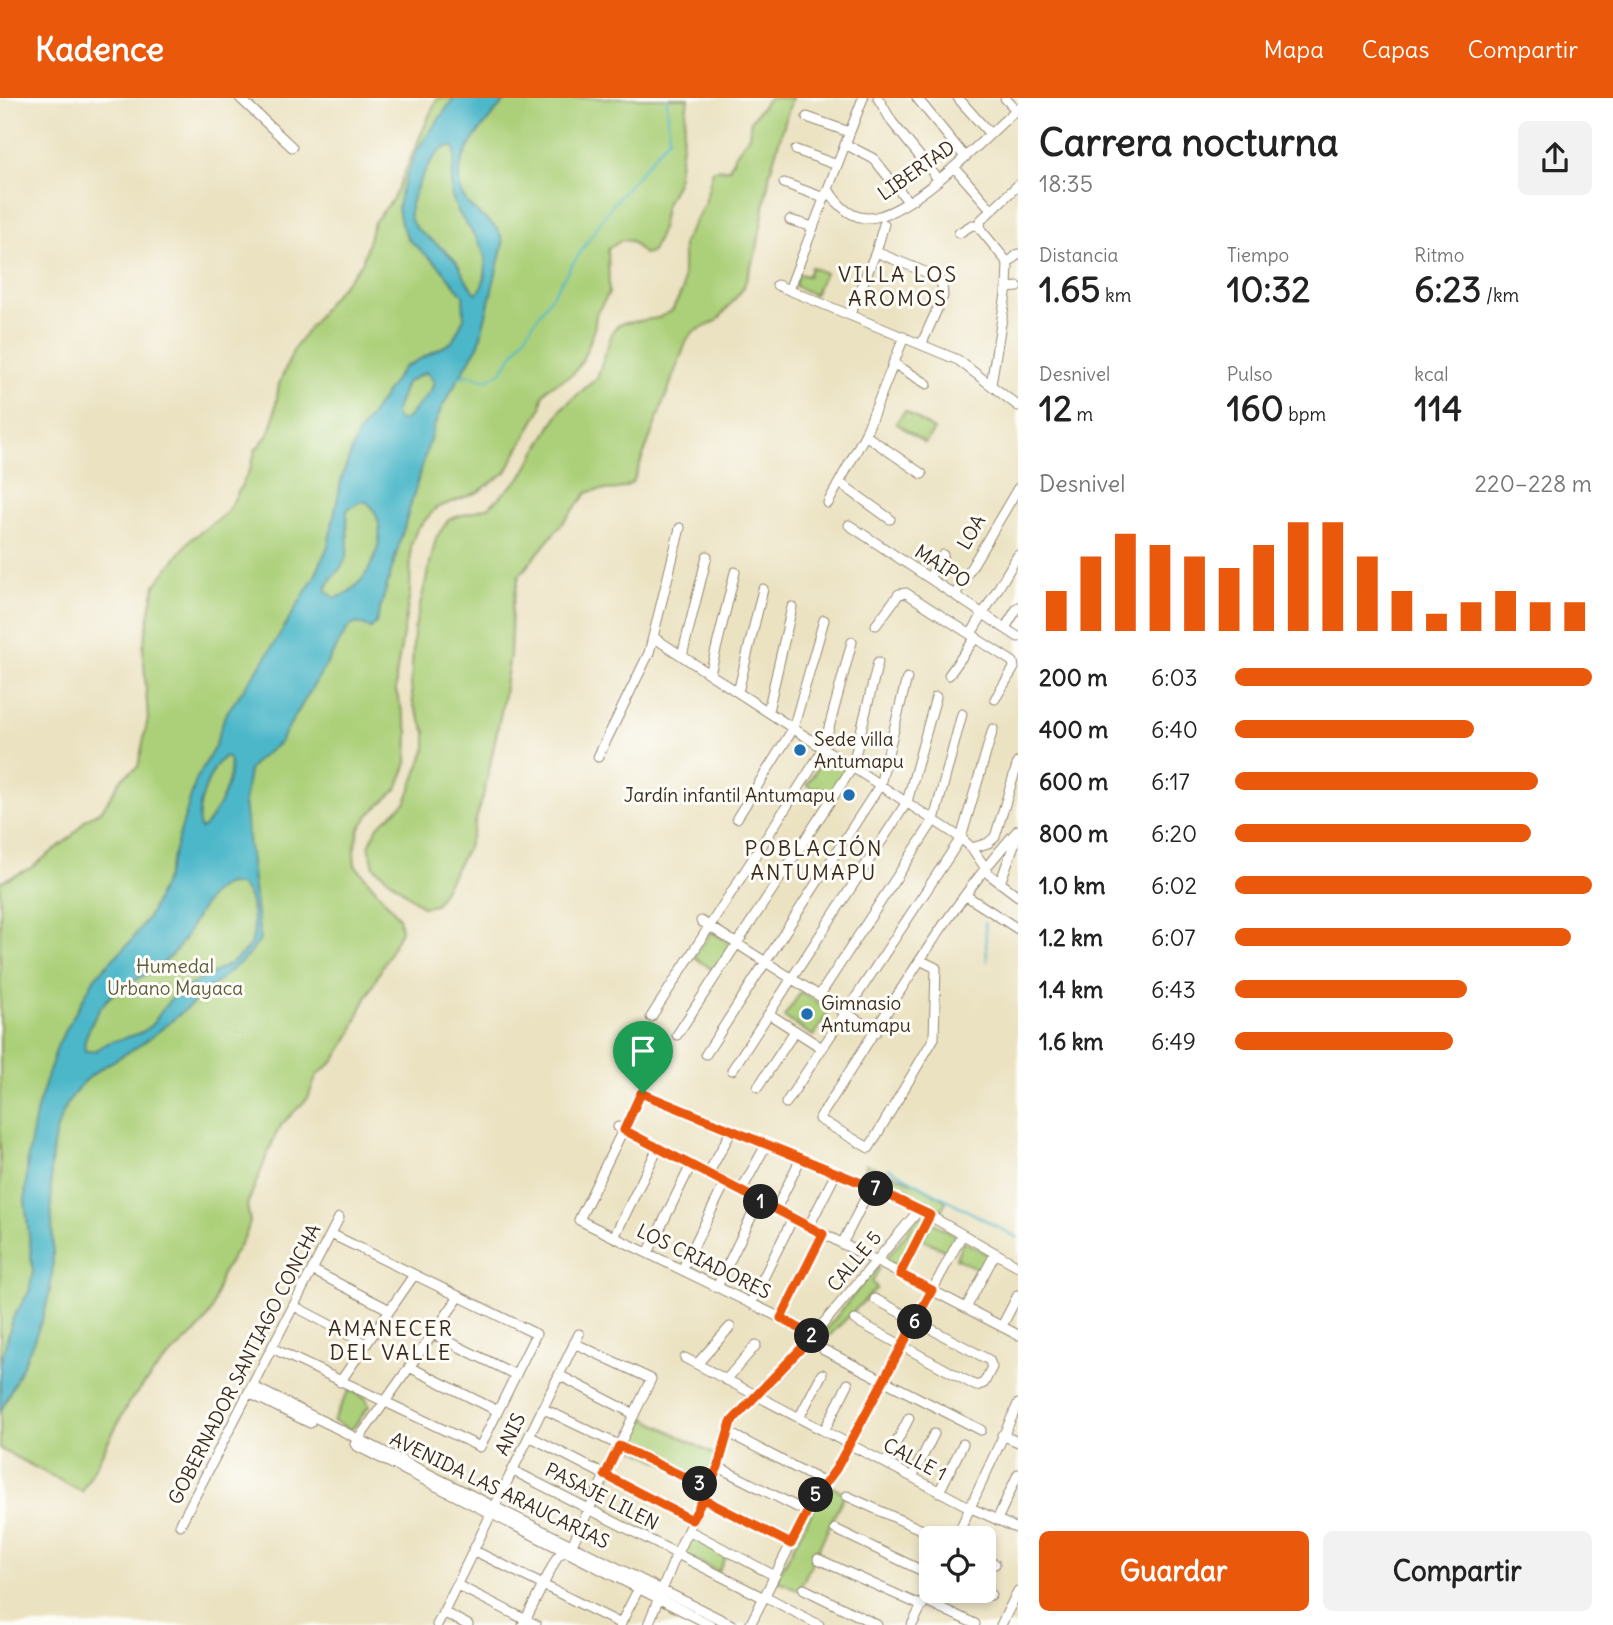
<!DOCTYPE html>
<html lang="es">
<head>
<meta charset="utf-8">
<style>
	:root { --surface:#fff; --page:#f2f2f2; --text:#222; --muted:#767676; --accent:#ea580c }
	body { margin:0; font-family:Delius,sans-serif; background:var(--page); color:var(--text); height:100vh; display:flex; flex-direction:column; font-size:26px; white-space:nowrap }
	* { box-sizing:border-box; margin:0 }
	p { font-size:23px; color:var(--muted) }
	.icon { flex:none; width:38px; height:38px; fill:none; stroke:currentColor; stroke-width:2; stroke-linecap:round; stroke-linejoin:round }
	.map { position:relative; flex:1; overflow:hidden }
	.drawer { display:flex; flex-direction:column; background:var(--surface); width:595px }
	.drawer>* { flex:none }
	.buttons { position:absolute; left:919px; top:1428px; display:grid; gap:14px }
	.buttons a { display:grid; place-items:center; width:77px; height:77px; border-radius:10px; background:var(--surface); box-shadow:0 4px 10px #0003; font-size:35px }
	.pin { position:absolute; display:grid; place-items:center; width:60px; height:60px; color:#fff; margin:-72px -30px; border-radius:50% 50% 50% 0; rotate:-45deg; box-shadow:0 0 7px #0007 }
	.pin .icon { rotate:45deg }
	.km { position:absolute; width:35px; height:35px; margin:-18px; border-radius:50%; background:#222; color:#fff; font-size:19px; line-height:35px; text-align:center }
	.round { display:grid; place-items:center; flex:none; width:74px; height:74px; border-radius:10px; background:var(--page) }
	.headline { display:flex; align-items:center; justify-content:space-between; height:119px; padding:0 21px }
	h1 { font-size:38px; font-weight:800; line-height:52px }
	.metrics { display:grid; grid-template-columns:repeat(3,1fr); gap:10px; height:119px; padding:7px 21px }
	.metrics div { display:grid; align-content:center }
	.metrics b { font-size:35px; font-weight:800 }
	.metrics small { font-size:19px; font-weight:400 }
	.metrics p { font-size:19px }
	.chart { height:196px; padding:14px 21px }
	.chart p { display:flex; justify-content:space-between }
	.chart svg { width:100%; height:126px; margin-top:7px; stroke:var(--accent); stroke-width:6 }
	.button { display:flex; gap:14px; margin-top:auto; padding:14px 21px }
	.button a { flex:1; height:80px; border-radius:10px; background:var(--accent); color:#fff; font-size:28px; font-weight:800; line-height:80px; text-align:center }
	.button a+a { background:var(--page); color:var(--text) }
	ul { padding:0 21px; list-style:none; font-size:23px }
	li { display:grid; grid-template-columns:112px 84px 1fr; align-items:center; height:52px }
	li i { height:18px; border-radius:9px; background:var(--accent) }
	header { display:flex; align-items:center; gap:42px; box-sizing:border-box; height:98px; padding:0 35px; background:var(--accent); color:#fff }
	header strong { font-size:33px }
	nav { display:flex; gap:38px; margin-inline-start:auto; font-size:24px }
	main { display:flex; flex:1; min-height:0 }
	.map>svg:first-child { display:block }
</style>
</head>
<body>
<header>
<strong>Kadence</strong>
<nav><a>Mapa</a><a>Capas</a><a>Compartir</a></nav>
</header>
<main>
<div class="map">
<svg width="1018" height="1527" viewBox="0 0 1018 1527">
	<rect width="100%" height="100%" fill="#fdfcf7"/>
	<filter id="ink" filterUnits="userSpaceOnUse"><feTurbulence type="fractalNoise" baseFrequency=".0143" numOctaves="2"/><feDisplacementMap in="SourceGraphic" scale="14" xChannelSelector="R" yChannelSelector="G"/><feConvolveMatrix kernelMatrix="1 2 1 2 8 2 1 2 1" color-interpolation-filters="sRGB"/></filter>
	<filter id="wash" filterUnits="userSpaceOnUse"><feTurbulence type="fractalNoise" baseFrequency=".00686" numOctaves="4" result="noise"/><feDisplacementMap in="SourceGraphic" scale="28" xChannelSelector="R" yChannelSelector="G"/><feGaussianBlur stdDeviation="1.57" result="paint"/><feColorMatrix in="noise" values="0 0 0 0 0 0 0 0 0 0 0 0 0 0 0 0 0 1.4 0 .05"/><feComposite in="paint" operator="in"/></filter>
	<g filter="url(#wash)">
		<rect width="100%" height="100%" fill="#ebe2c1"/>
		<path fill="#acd079" stroke="#747d4c" stroke-width="2" d="M437,0H688L677,84L665,108L661,133L652,154L644,156L631,143L622,142L608,151L609,195L596,216L594,233L582,263L573,276L548,290L543,297L541,310L506,374L478,394L436,410L417,431L411,447L410,495L396,578V593L408,633L407,665L397,691L370,716L359,731L354,753L355,767L399,819L401,833L361,910L351,936L334,963L317,977L308,1000L282,1026L275,1038L247,1107L250,1124L246,1136L221,1178L212,1212L202,1228L161,1266L129,1304L82,1394L0,1351V784L31,770L71,739L86,721L102,712L122,680L138,669L148,620L143,550L155,487L190,442L225,416L234,402L250,371L256,351L268,337L273,325L279,286L294,251L328,204L362,165L374,124L393,101Z
			M769,0H792L770,74L757,151L743,191L717,223L693,234L687,242L634,382C620,398 604,387 587,395L519,478L512,510L510,557L502,609L485,691L468,749L435,807L423,809L374,769L369,748L378,728L406,704L426,650V634L413,606L411,587L414,533L436,440L449,421L489,409L522,378L561,311L597,280L613,232L620,226L658,220L672,213L683,191V145L705,105L713,72L729,71L735,57L749,38L751,22Z
			M811,169L825,175L814,197L795,188L798,176L808,178Z
			M905,313L934,332L925,345L896,325Z
			M825,658L846,671L830,696L818,689L815,692L807,687Z
			M711,834L734,847L716,874L694,859Z
			M801,894L830,913L813,938L784,919Z
			M866,1066L917,1086L946,1103L939,1117L861,1081Z
			M920,1117L926,1119L898,1170L885,1163Z
			M932,1124L957,1139L949,1155L923,1141Z
			M963,1143L990,1158L982,1173L956,1160Z
			M877,1168L879,1171L872,1184L877,1190L817,1250L812,1249Z
			M349,1292L366,1300L369,1308L353,1330L349,1331L333,1323Z
			M639,1317L717,1358L704,1385L626,1347Z
			M829,1388L845,1395L799,1492L776,1482L816,1406Z
			M690,1437L727,1456L718,1474L682,1455Z"/>
		<path fill="#4cb7c9" stroke="#447074" stroke-width="2" fill-rule="evenodd" d="M454,0H508C483,27 435,76 473,111C486,124 501,127 503,146L479,246L441,311L433,331L376,525L371,530L356,525L348,530L279,645L256,663L249,673L244,705L260,842L248,858C212,887 178,921 140,947C118,962 94,970 76,993C29,1054 65,1134 48,1201C39,1238 16,1280 0,1315V1266L13,1220L29,1194L33,1174L25,1102L28,1059L37,1011L58,946L95,879L131,843L150,816L167,778L196,682L215,648L225,617L263,564L315,478L328,448L342,379L358,336L403,270L452,244L464,220L463,197L439,168L409,142L401,126L398,110L401,93L417,52ZM449,48L454,49C458,65 448,81 452,98C459,129 494,144 484,181C482,188 482,191 477,195C466,189 463,170 453,160C415,124 394,133 424,75C430,64 438,51 449,48ZM426,274L434,283L431,293L407,320L402,323L397,321L395,315L406,285ZM359,404H367C397,430 368,493 335,500L326,493C328,480 339,475 344,464C351,450 346,428 347,412ZM226,658C241,668 214,724 201,731C192,717 211,665 226,658ZM228,786L239,787C249,794 251,802 252,815C253,825 256,837 250,846C235,871 197,879 175,897C162,907 158,925 144,933C127,942 110,940 95,953H85C83,943 87,936 91,927C111,881 140,888 170,859C192,839 201,793 228,786Z"/>
		<g fill="none" stroke-linecap="round" stroke-linejoin="round">
			<path stroke="#4cb7c9" stroke-width="2" d="M459,279L468,277L487,282L502,273L609,111L669,40L667,0
				M985,825L987,863
				M889,1070L1018,1140"/>
		</g>
	</g>
	<g filter="url(#ink)">
		<g fill="none" stroke-linecap="round" stroke-linejoin="round">
			<g stroke="#938670" stroke-width="11">
				<path id="minor" d="M240,0L292,49
					M878,0L892,24L938,81
					M917,0L965,59
					M958,0L990,36
					M1005,0L1016,12
					M807,19L849,34
					M845,46L874,61L907,102
					M796,52L837,67
					M954,69L991,111
					M784,85L824,100
					M828,91C838,108 854,124 876,119C919,109 985,40 1018,10
					M790,122L813,129
					M959,135L972,127L980,128
					M876,154L930,176L942,186L943,198L922,245
					M1008,165L1018,156
					M777,187L958,262L1018,308
					M1007,190L1018,189
					M789,192L863,0
					M850,216L876,154L884,126
					M893,265L927,286
					M991,286L1007,190L1008,165L981,132L980,123L1018,87
					M865,337L922,376
					M840,385L890,421
					M828,405L865,337L904,239
					M849,427L1018,539
					M929,480L943,457
					M955,497L1018,390
					M876,527L899,496L906,495L1013,564L1014,570L995,601
					M1005,530L1018,509
					M971,536L1018,457
					M653,539L961,740L972,750L990,777L1018,798
					M682,558L707,458
					M710,576L735,474
					M949,577L976,539
					M738,594L763,491
					M768,613L792,509
					M598,659L649,555L680,430
					M737,720L793,631L824,522
					M972,750L988,745L995,739L1018,664
					M1000,785L1018,736
					M965,797L1018,831
					M701,823L876,934
					M922,863L936,870L934,940L869,1050L819,1021C883,924 940,818 1018,732
					M819,898L934,722L962,616
					M769,916L822,950
					M651,919L823,652L852,544
					M677,937L852,670L878,564
					M706,956L880,687L907,580
					M732,972L907,704L936,599
					M758,989L795,933
					M786,1005L961,740L993,631
					M618,1029L1018,1237
					M708,1076L732,1032
					M741,1093L766,1047
					M776,1111L801,1060
					M809,1128L836,1075
					M614,1139L658,1050
					M842,1146L871,1089
					M648,1155L691,1067
					M312,1172L390,1212
					M682,1172L725,1085
					M900,1176L930,1117
					M717,1189L759,1103
					M751,1205L793,1120
					M294,1208L366,1246
					M966,1210L995,1156
					M781,1220L823,1136
					M855,1222L976,1288L984,1285L992,1269L989,1262L875,1201
					M1002,1228L1018,1197
					M433,1236L516,1277
					M813,1238L781,1220L579,1122L641,995L902,1102L1018,1168
					M272,1250L480,1349L536,1236L331,1136
					M824,1252L981,1332
					M685,1260L971,1410L1018,1431
					M697,1266L730,1229
					M409,1269L498,1313
					M559,1277L634,1316
					M726,1282L756,1247
					M340,1284L414,1177
					M252,1288L732,1527
					M249,1295L310,1325
					M542,1310L708,1390
					M799,1320L822,1276
					M824,1333L848,1286
					M727,1334L825,1385
					M1002,1337L1018,1344
					M529,1338L692,1422
					M355,1346L459,1199
					M357,1348L711,1527
					M886,1365L909,1320
					M718,1369L807,1414
					M512,1372L764,1500
					M912,1379L934,1336
					M939,1394L963,1346
					M847,1398L940,1440
					M703,1401L791,1445
					M997,1422L1018,1376
					M180,1427L339,1120
					M835,1431L931,1477
					M688,1432L775,1478
					M956,1440L1018,1306
					M473,1452L621,1526
					M984,1460L995,1466
					M818,1461L922,1508
					M457,1487L536,1527
					M804,1491L877,1527
					M983,1493L991,1497
					M765,1498L819,1527
					M924,1502L975,1526
					M443,1514L468,1527
					M437,1527L579,1236
					M523,1527L557,1459L572,1447L651,1281L574,1245
					M620,1527L639,1490
					M648,1527L677,1455L718,1369L731,1324L795,1259L920,1111
					M750,1527L814,1400L836,1371L962,1137
					M912,1527L931,1489
					M1001,1527L1018,1493"/>
			</g>
			<use href="#minor" stroke="#fff" stroke-width="9"/>
		</g>
	</g>
	<g fill="none" stroke-linecap="round" stroke-linejoin="round" filter="url(#ink)">
		<g stroke="#fff" stroke-width="14">
			<path id="route" d="M641,995L871,1089L930,1117L900,1176L932,1192L836,1371L814,1401L791,1446L703,1401L692,1422L605,1377L619,1348L708,1390L718,1369L731,1324L813,1238L781,1220L823,1136L624,1032Z"/>
		</g>
		<use href="#route" stroke="#ea580c" stroke-width="9"/>
	</g>
	<g fill="#1f6fb2" stroke="#fdfcf7" stroke-width="2.5">
		<circle cx="800" cy="652" r="7"/>
		<circle cx="849" cy="697" r="7"/>
		<circle cx="807" cy="916" r="7"/>
	</g>
	<g text-anchor="middle" stroke-width="6" stroke-linejoin="round" paint-order="stroke">
		<g font-size="19" fill="#3b2a1e" stroke="#fdfcf7">
			<text transform="translate(916 72) rotate(-35)" y="7">LIBERTAD</text>
			<text transform="translate(971 434) rotate(-60)" y="7">LOA</text>
			<text transform="translate(943 468) rotate(33)" y="7">MAIPO</text>
			<text transform="translate(704 1163) rotate(26)" y="7">LOS CRIADORES</text>
			<text transform="translate(854 1163) rotate(-50)" y="7">CALLE 5</text>
			<text transform="translate(244 1266) rotate(-63)" y="7">GOBERNADOR SANTIAGO CONCHA</text>
			<text transform="translate(510 1336) rotate(-64)" y="7">ANIS</text>
			<text transform="translate(915 1361) rotate(28)" y="7">CALLE 1</text>
			<text transform="translate(500 1392) rotate(26)" y="7">AVENIDA LAS ARAUCARIAS</text>
			<text transform="translate(602 1398) rotate(27)" y="7">PASAJE LILEN</text>
		</g>
		<g font-size="19" fill="#3b2a1e" stroke="#fdfcf7" text-anchor="start">
			<text x="814" y="648">Sede villa<tspan x="814" dy="22">Antumapu</tspan></text>
			<text x="835" y="704" text-anchor="end">Jardín infantil Antumapu</text>
			<text x="821" y="912">Gimnasio<tspan x="821" dy="22">Antumapu</tspan></text>
		</g>
		<g font-size="19" fill="#5d5c39" stroke="#fdfcf7">
			<text x="175" y="875">Humedal<tspan x="175" dy="22">Urbano Mayaca</tspan></text>
		</g>
		<g font-size="21" letter-spacing="2" fill="#3b2a1e" stroke="#fdfcf7">
			<text x="898" y="184">VILLA LOS<tspan x="898" dy="24">AROMOS</tspan></text>
			<text x="814" y="758">POBLACIÓN<tspan x="814" dy="24">ANTUMAPU</tspan></text>
			<text x="391" y="1238">AMANECER<tspan x="391" dy="24">DEL VALLE</tspan></text>
		</g>
	</g>
</svg>
<div class="buttons">
<a><svg class="icon" aria-label="locate" viewBox="0 0 24 24"><circle cx="12" cy="12" r="6"/><path d="M12 2v4M12 18v4M2 12h4M18 12h4"/></svg></a>
</div>
<div class="pin" style="left:643px;top:995px;background:#1e9e55"><svg class="icon" aria-label="arrive" viewBox="0 0 24 24"><path d="M6 21V4h12l-3 4 3 4H6"/></svg></div>
<b class="km" style="left:761px;top:1104px">1</b>
<b class="km" style="left:812px;top:1238px">2</b>
<b class="km" style="left:700px;top:1386px">3</b>
<b class="km" style="left:816px;top:1397px">5</b>
<b class="km" style="left:915px;top:1224px">6</b>
<b class="km" style="left:876px;top:1091px">7</b>
</div>
<section class="drawer">
<div class="headline"><div><h1>Carrera nocturna</h1><p>18:35</p></div><a class="round"><svg class="icon" aria-label="share" viewBox="0 0 24 24"><path d="M12 15V3M7 8l5-5 5 5M5 13v7h14v-7"/></svg></a></div>
<div class="metrics">
<div><p>Distancia</p><b>1.65<small> km</small></b></div>
<div><p>Tiempo</p><b>10:32</b></div>
<div><p>Ritmo</p><b>6:23<small> /km</small></b></div>
</div>
<div class="metrics">
<div><p>Desnivel</p><b>12<small> m</small></b></div>
<div><p>Pulso</p><b>160<small> bpm</small></b></div>
<div><p>kcal</p><b>114</b></div>
</div>
<div class="chart"><p><span>Desnivel</span>220–228 m</p>
<svg viewBox="0 0 160 44" preserveAspectRatio="none"><path d="M5 44V30M15 44V18M25 44V10M35 44V14M45 44V18M55 44V22M65 44V14M75 44V6M85 44V6M95 44V18M105 44V30M115 44V38M125 44V34M135 44V30M145 44V34M155 44V34"/></svg>
</div>
<ul>
<li><b>200 m</b>6:03<i style="width:100%"></i></li>
<li><b>400 m</b>6:40<i style="width:67%"></i></li>
<li><b>600 m</b>6:17<i style="width:85%"></i></li>
<li><b>800 m</b>6:20<i style="width:83%"></i></li>
<li><b>1.0 km</b>6:02<i style="width:100%"></i></li>
<li><b>1.2 km</b>6:07<i style="width:94%"></i></li>
<li><b>1.4 km</b>6:43<i style="width:65%"></i></li>
<li><b>1.6 km</b>6:49<i style="width:61%"></i></li>
</ul>
<div class="button"><a>Guardar</a><a>Compartir</a></div>
</section>
</main>
</body>
</html>
